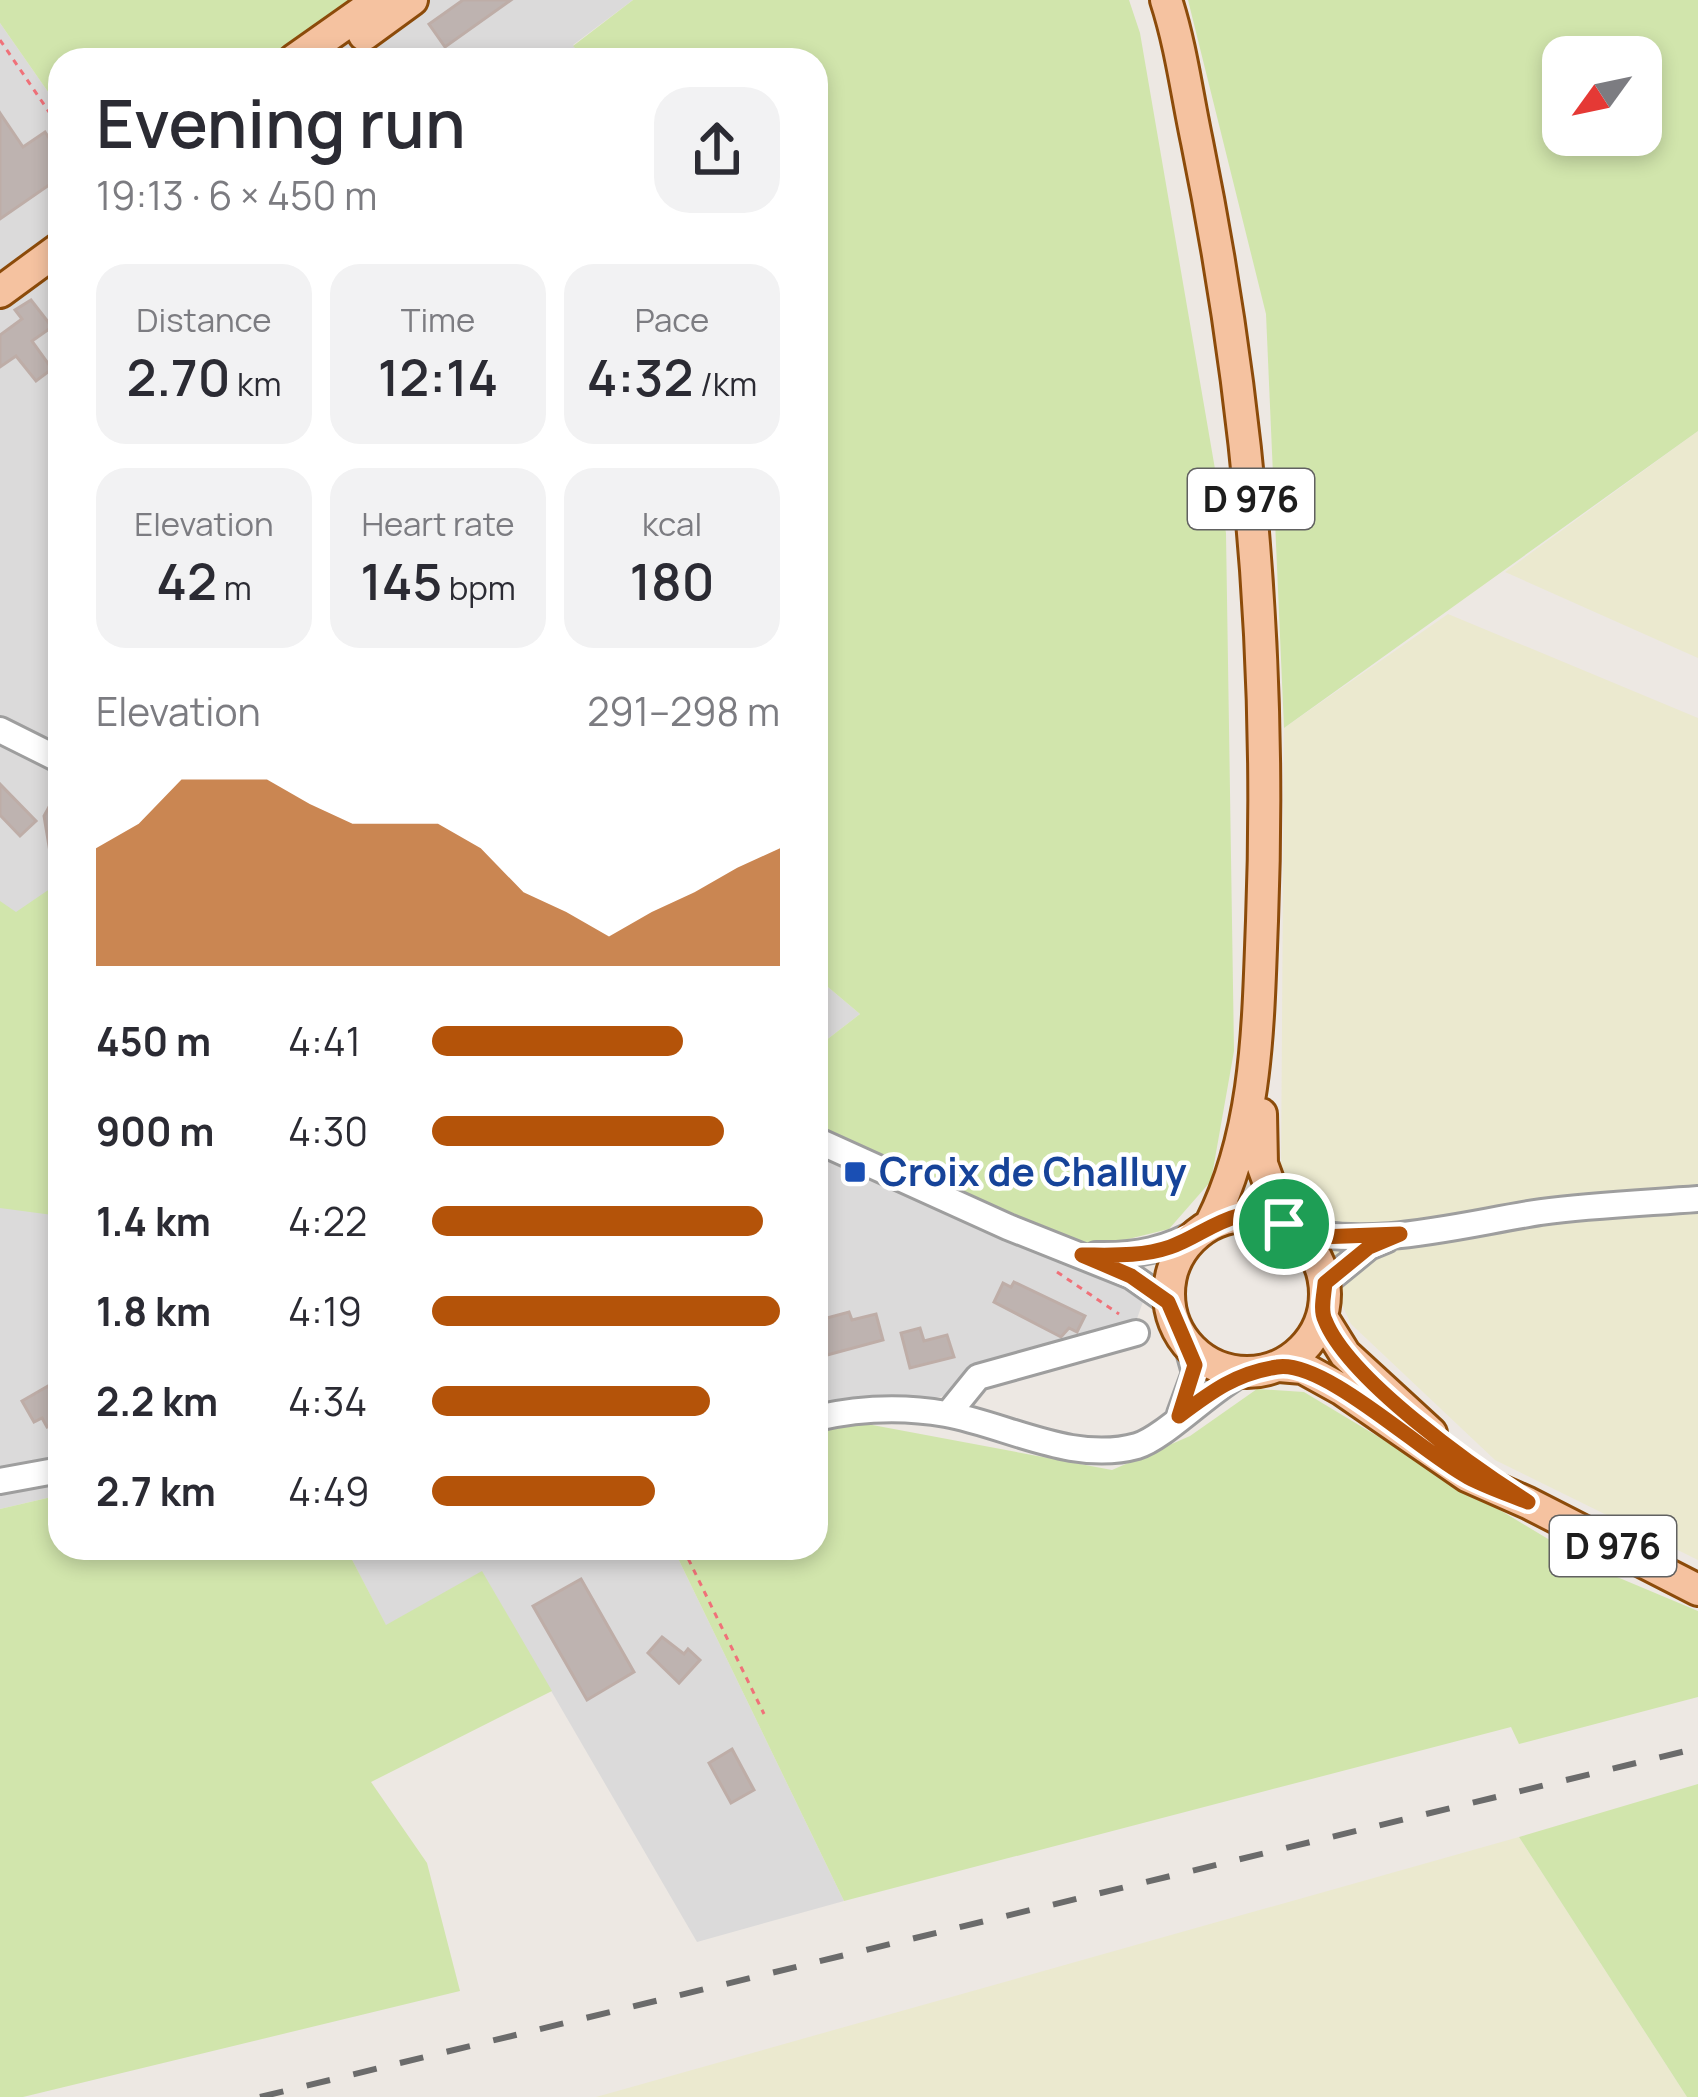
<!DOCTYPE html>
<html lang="en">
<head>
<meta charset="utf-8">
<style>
	:root { --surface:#fff; --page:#f2f2f3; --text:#2b2b33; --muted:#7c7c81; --accent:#b45309 }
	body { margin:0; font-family:Manrope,sans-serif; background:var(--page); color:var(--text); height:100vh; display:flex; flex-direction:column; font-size:45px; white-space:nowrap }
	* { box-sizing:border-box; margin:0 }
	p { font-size:39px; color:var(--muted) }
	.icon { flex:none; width:66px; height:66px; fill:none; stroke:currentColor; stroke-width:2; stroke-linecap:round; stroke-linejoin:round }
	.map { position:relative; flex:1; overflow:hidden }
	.panel { position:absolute; left:48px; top:48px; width:780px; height:1512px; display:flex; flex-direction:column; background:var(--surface); border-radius:36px; box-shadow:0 6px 18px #0003 }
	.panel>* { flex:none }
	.needle { width:78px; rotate:237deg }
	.buttons { position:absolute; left:1542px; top:36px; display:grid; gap:24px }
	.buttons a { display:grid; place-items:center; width:120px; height:120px; border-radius:24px; background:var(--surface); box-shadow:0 6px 18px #0003; font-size:60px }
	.pin { position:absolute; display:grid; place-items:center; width:102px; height:102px; color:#fff; margin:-51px; border:6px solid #fff; border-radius:50%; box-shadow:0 3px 12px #0007 }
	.round { display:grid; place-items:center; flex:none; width:126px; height:126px; border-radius:36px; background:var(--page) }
	.headline { display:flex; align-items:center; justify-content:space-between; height:204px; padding:0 48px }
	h1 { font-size:66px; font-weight:600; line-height:90px }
	.metrics { display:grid; grid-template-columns:repeat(3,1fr); gap:18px; height:204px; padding:12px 48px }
	.metrics div { display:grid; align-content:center; border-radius:30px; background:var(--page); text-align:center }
	.metrics b { font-size:51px; font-weight:600 }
	.metrics small { font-size:33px; font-weight:400 }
	.metrics p { font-size:33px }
	.chart { height:336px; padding:24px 48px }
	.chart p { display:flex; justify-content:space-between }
	.chart svg { width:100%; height:216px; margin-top:12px; fill:var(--accent); opacity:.7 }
	ul { padding:0 48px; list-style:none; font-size:39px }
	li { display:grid; grid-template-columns:192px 144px 1fr; align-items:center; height:90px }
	li i { height:30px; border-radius:15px; background:var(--accent) }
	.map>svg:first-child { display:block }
</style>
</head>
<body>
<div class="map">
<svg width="1698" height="2097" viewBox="0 0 1698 2097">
	<rect width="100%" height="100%" fill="#ede8e3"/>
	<path fill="#dbdada" d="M391,0H633L573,45L588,60H297Z
		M0,23L60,109V1495L0,1509Z
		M816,977L860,1014L816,1048Z
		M816,1149L1145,1296L1127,1347L816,1430Z
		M346,1548H673L844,1901L697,1942L482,1572L386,1626Z"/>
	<path fill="#ebe9cf" d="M1698,431V658L1505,572Z
		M1448,614L1698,718V1560L1495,1460L1351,1324L1281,1175L1284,728Z
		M1519,1837L1687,2097H596Z"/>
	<path fill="#d1e5ac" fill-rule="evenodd" d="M0,0H349L269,60H60V109L0,23Z
		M633,0H1129L1140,33L1226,533L1234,1051L1211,1181L1169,1229L1088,1249L816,1124V1048L860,1014L816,977V60H588L573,46Z
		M1188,0H1698V431L1284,728L1266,314ZM1563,57H1641V135H1563Z
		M60,882V1216L0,1208V901L16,912Z
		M1257,1389L1304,1392L1598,1569L1698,1611V1697L1519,1744L1511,1727L844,1901L673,1548H816V1430L851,1421L1112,1470L1190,1436Z
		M60,1495V1548H346L386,1625L482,1571L552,1691L371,1782L427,1863L460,1991L23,2097H0V1509Z
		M1698,1784V2097H1687L1519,1837Z"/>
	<path fill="#beb3b0" stroke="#beada7" stroke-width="3" d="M463,0H511L445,47L429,24Z
		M0,113L23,147L45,132L60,154V200L49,185L0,219Z
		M31,300L52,327L32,341L52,369L36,381L16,356L0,367V335L22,319L15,310Z
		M0,784L36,821L20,836L0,815Z
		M60,787V857L51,858L44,816Z
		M1014,1282L1085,1316L1077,1332L1069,1328L1061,1337L994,1302L1003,1283L1011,1287Z
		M849,1312L852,1320L876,1314L883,1340L816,1358V1321Z
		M920,1328L924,1341L947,1335L954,1357L910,1368L901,1333Z
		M48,1386L60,1407V1420L47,1427L42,1418L34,1422L22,1401Z
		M581,1579L634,1672L587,1700L533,1606Z
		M662,1637L684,1654L688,1649L700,1660L679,1683L648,1653Z
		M732,1749L754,1790L731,1803L709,1763Z"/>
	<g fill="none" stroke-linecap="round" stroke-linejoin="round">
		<g stroke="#9e9e9e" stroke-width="30">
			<path id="minor" d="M0,730L60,760
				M816,1140L1008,1227L1131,1276L1168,1302
				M1293,1229C1371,1251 1462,1224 1541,1212C1593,1205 1646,1203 1698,1199
				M1096,1255C1136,1256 1167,1250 1202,1229
				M1325,1283L1369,1247L1386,1240
				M948,1414L978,1377L1136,1333
				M1180,1414L1195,1373L1187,1344
				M816,1418C860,1408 901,1406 946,1414C1007,1425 1073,1464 1137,1446C1164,1438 1211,1389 1244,1372
				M0,1481L60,1470"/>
		</g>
		<g stroke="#8c4b0a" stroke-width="36">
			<path id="major" d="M1166,0C1181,46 1187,95 1197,142C1249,398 1272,660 1262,921C1258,1023 1258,1130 1211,1223
				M364,35L412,0
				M294,60L379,0
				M0,292L60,248
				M1261,1114L1262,1164L1284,1224
				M1169 1294a78 78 0 1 1 156 0a78 78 0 1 1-156 0Z
				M1322,1317L1345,1354L1431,1433
				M1279,1366L1303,1368L1341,1389L1467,1476L1528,1503L1698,1590"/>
		</g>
		<path stroke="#f07179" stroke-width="3" stroke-dasharray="6 6" stroke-linecap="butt" d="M0,40L60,128
			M1057,1272L1119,1314
			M683,1548L764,1714"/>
		<use href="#minor" stroke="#fff" stroke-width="24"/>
		<use href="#major" stroke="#f5c2a0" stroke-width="30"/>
		<path stroke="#6b6b6b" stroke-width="6" stroke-dasharray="24 24" stroke-linecap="butt" d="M260,2097L1698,1748"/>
	</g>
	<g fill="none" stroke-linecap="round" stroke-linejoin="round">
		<g stroke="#fff" stroke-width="24">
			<path id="route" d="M1241,1215L1266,1217L1319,1237L1400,1234L1369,1247L1325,1283C1324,1295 1320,1310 1325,1320C1348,1379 1474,1468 1528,1502C1508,1494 1487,1487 1468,1477C1422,1453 1324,1359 1277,1367C1236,1373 1211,1392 1179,1416L1195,1365L1168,1302L1131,1276L1082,1255C1111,1255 1141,1257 1170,1247C1196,1238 1211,1223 1241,1215Z"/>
		</g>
		<use href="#route" stroke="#b45309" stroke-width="15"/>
	</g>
	<rect fill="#1a4fb4" stroke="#fff" stroke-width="4.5" x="843" y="1160" width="24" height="24" rx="6"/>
	<g text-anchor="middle" stroke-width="9" stroke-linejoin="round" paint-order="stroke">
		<g fill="#fff" stroke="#616161" stroke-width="3">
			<rect x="1188" y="469" width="126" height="60" rx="9"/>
			<rect x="1550" y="1516" width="126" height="60" rx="9"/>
		</g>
		<g font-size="36" font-weight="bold" fill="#1d1d1d">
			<text x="1251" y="512">D 976</text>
			<text x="1613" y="1559">D 976</text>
		</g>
		<g font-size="39" font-weight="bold" fill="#164399" stroke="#fff" text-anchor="start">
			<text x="879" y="1186">Croix de Challuy</text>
		</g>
	</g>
</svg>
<div class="buttons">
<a><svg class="needle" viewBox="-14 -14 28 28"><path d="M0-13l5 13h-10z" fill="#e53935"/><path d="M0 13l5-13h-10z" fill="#7c7c81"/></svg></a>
</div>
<div class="pin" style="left:1284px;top:1224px;background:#1e9e55"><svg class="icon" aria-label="arrive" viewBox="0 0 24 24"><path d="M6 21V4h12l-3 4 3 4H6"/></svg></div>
<section class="panel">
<div class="headline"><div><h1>Evening run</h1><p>19:13 · 6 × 450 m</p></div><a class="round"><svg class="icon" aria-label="share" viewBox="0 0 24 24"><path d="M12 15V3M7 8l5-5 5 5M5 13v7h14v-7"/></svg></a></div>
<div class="metrics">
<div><p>Distance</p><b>2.70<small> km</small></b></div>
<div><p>Time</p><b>12:14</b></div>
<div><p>Pace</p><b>4:32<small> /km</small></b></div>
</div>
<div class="metrics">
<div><p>Elevation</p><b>42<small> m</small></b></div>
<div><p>Heart rate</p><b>145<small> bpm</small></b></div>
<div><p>kcal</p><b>180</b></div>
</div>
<div class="chart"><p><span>Elevation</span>291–298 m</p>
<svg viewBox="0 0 160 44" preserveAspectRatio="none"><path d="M0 44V20L10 15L20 6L30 6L40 6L50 11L60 15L70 15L80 15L90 20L100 29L110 33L120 38L130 33L140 29L150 24L160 20V44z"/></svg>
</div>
<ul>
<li><b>450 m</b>4:41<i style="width:72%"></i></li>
<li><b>900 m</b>4:30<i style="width:84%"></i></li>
<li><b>1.4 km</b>4:22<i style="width:95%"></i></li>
<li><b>1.8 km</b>4:19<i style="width:100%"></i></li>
<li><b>2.2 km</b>4:34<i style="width:80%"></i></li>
<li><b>2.7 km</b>4:49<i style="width:64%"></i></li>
</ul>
</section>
</div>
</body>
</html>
